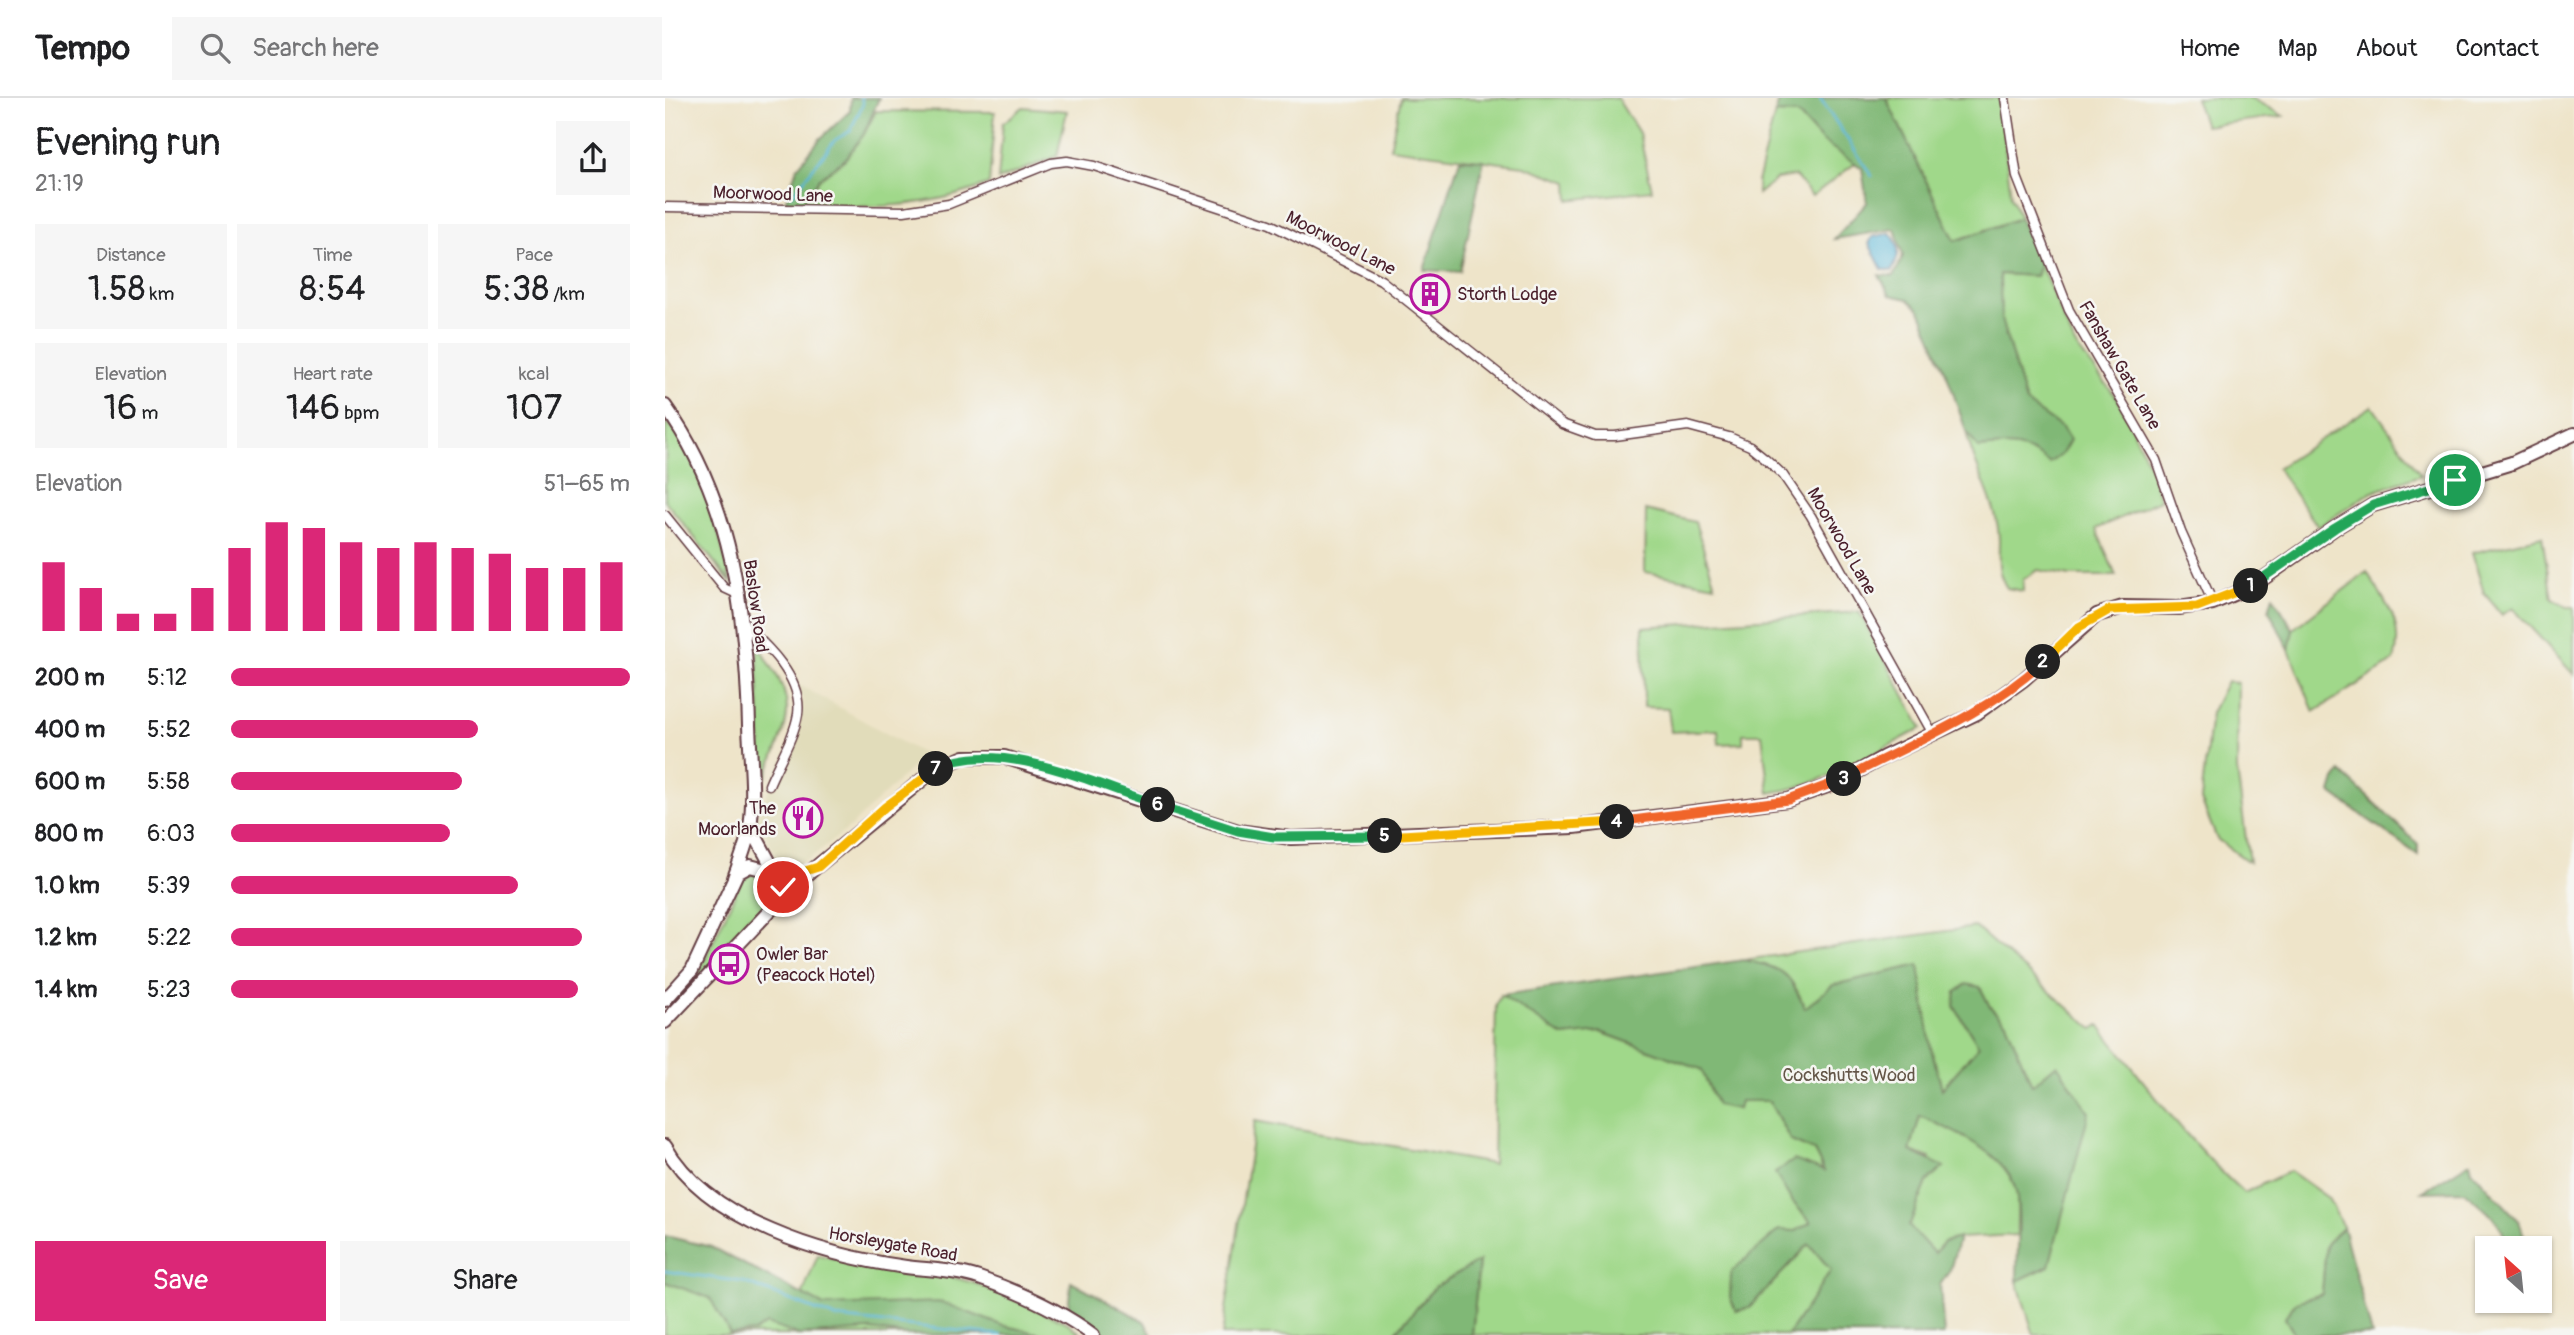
<!DOCTYPE html>
<html lang="en">
<head>
<meta charset="utf-8">
<style>
	:root { --surface:#fff; --page:#f6f6f6; --text:#202124; --muted:#757577; --line:#e0e0e0; --accent:#db2777 }
	body { margin:0; font-family:Pangolin,sans-serif; background:var(--page); color:var(--text); height:100vh; display:flex; flex-direction:column; font-size:26px; white-space:nowrap }
	* { box-sizing:border-box; margin:0 }
	p { font-size:23px; color:var(--muted) }
	.icon { flex:none; width:38px; height:38px; fill:none; stroke:currentColor; stroke-width:2; stroke-linecap:round; stroke-linejoin:round }
	.map { position:relative; flex:1; overflow:hidden }
	.details { display:flex; flex-direction:column; background:var(--surface); width:665px }
	.details>* { flex:none }
	.needle { width:46px; rotate:333deg }
	.controls { position:absolute; left:1810px; top:1138px; display:grid; gap:14px }
	.controls a { display:grid; place-items:center; width:77px; height:77px; border-radius:0px; background:var(--surface); box-shadow:0 2px 5px #0004; font-size:35px }
	.pin { position:absolute; display:grid; place-items:center; width:60px; height:60px; color:#fff; margin:-30px; border:4px solid #fff; border-radius:50%; box-shadow:0 2px 7px #0007 }
	.km { position:absolute; width:35px; height:35px; margin:-18px; border-radius:50%; background:#222; color:#fff; font-size:19px; line-height:35px; text-align:center }
	.round { display:grid; place-items:center; flex:none; width:74px; height:74px; border-radius:0px; background:var(--page) }
	.headline { display:flex; align-items:center; justify-content:space-between; height:119px; padding:0 35px }
	h1 { font-size:38px; font-weight:600; line-height:52px }
	.figures { display:grid; grid-template-columns:repeat(3,1fr); gap:10px; height:119px; padding:7px 35px }
	.figures div { display:grid; align-content:center; border-radius:0px; background:var(--page); text-align:center }
	.figures b { font-size:35px; font-weight:600 }
	.figures small { font-size:19px; font-weight:400 }
	.figures p { font-size:19px }
	.chart { height:196px; padding:14px 35px }
	.chart p { display:flex; justify-content:space-between }
	.chart svg { width:100%; height:126px; margin-top:7px; stroke:var(--accent); stroke-width:6 }
	.action { display:flex; gap:14px; margin-top:auto; padding:14px 35px }
	.action a { flex:1; height:80px; border-radius:0px; background:var(--accent); color:#fff; font-size:28px; font-weight:600; line-height:80px; text-align:center }
	.action a+a { background:var(--page); color:var(--text) }
	ul { padding:0 35px; list-style:none; font-size:23px }
	li { display:grid; grid-template-columns:112px 84px 1fr; align-items:center; height:52px }
	li i { height:18px; border-radius:9px; background:var(--accent) }
	header { display:flex; align-items:center; gap:42px; box-sizing:border-box; height:98px; padding:0 35px; background:var(--surface); border-bottom:2px solid var(--line) }
	header strong { font-size:33px }
	nav { display:flex; gap:38px; margin-inline-start:auto; font-size:24px }
	.search { width:490px; height:63px; background:var(--page); display:flex; align-items:center; gap:18px; box-sizing:border-box; padding:0 24px; border-radius:0px; color:var(--muted); font-size:26px }
	main { display:flex; flex:1; min-height:0 }
	.map>svg:first-child { display:block }
</style>
</head>
<body>
<header>
<strong>Tempo</strong>
<div class="search"><svg class="icon" aria-label="search" viewBox="0 0 24 24"><circle cx="10" cy="10" r="6"/><path d="M15 15l6 6"/></svg>Search here</div>
<nav><a>Home</a><a>Map</a><a>About</a><a>Contact</a></nav>
</header>
<main>
<section class="details">
<div class="headline"><div><h1>Evening run</h1><p>21:19</p></div><a class="round"><svg class="icon" aria-label="share" viewBox="0 0 24 24"><path d="M12 15V3M7 8l5-5 5 5M5 13v7h14v-7"/></svg></a></div>
<div class="figures">
<div><p>Distance</p><b>1.58<small> km</small></b></div>
<div><p>Time</p><b>8:54</b></div>
<div><p>Pace</p><b>5:38<small> /km</small></b></div>
</div>
<div class="figures">
<div><p>Elevation</p><b>16<small> m</small></b></div>
<div><p>Heart rate</p><b>146<small> bpm</small></b></div>
<div><p>kcal</p><b>107</b></div>
</div>
<div class="chart"><p><span>Elevation</span>51–65 m</p>
<svg viewBox="0 0 160 44" preserveAspectRatio="none"><path d="M5 44V20M15 44V29M25 44V38M35 44V38M45 44V29M55 44V15M65 44V6M75 44V8M85 44V13M95 44V15M105 44V13M115 44V15M125 44V17M135 44V22M145 44V22M155 44V20"/></svg>
</div>
<ul>
<li><b>200 m</b>5:12<i style="width:100%"></i></li>
<li><b>400 m</b>5:52<i style="width:62%"></i></li>
<li><b>600 m</b>5:58<i style="width:58%"></i></li>
<li><b>800 m</b>6:03<i style="width:55%"></i></li>
<li><b>1.0 km</b>5:39<i style="width:72%"></i></li>
<li><b>1.2 km</b>5:22<i style="width:88%"></i></li>
<li><b>1.4 km</b>5:23<i style="width:87%"></i></li>
</ul>
<div class="action"><a>Save</a><a>Share</a></div>
</section>
<div class="map">
<svg width="1909" height="1237" viewBox="0 0 1909 1237">
	<rect width="100%" height="100%" fill="#f6f6f2"/>
	<filter id="ink" filterUnits="userSpaceOnUse"><feTurbulence type="fractalNoise" baseFrequency=".0143" numOctaves="2"/><feDisplacementMap in="SourceGraphic" scale="14" xChannelSelector="R" yChannelSelector="G"/><feConvolveMatrix kernelMatrix="1 2 1 2 8 2 1 2 1" color-interpolation-filters="sRGB"/></filter>
	<filter id="wash" filterUnits="userSpaceOnUse"><feTurbulence type="fractalNoise" baseFrequency=".00686" numOctaves="4" result="noise"/><feDisplacementMap in="SourceGraphic" scale="28" xChannelSelector="R" yChannelSelector="G"/><feGaussianBlur stdDeviation="1.57" result="paint"/><feColorMatrix in="noise" values="0 0 0 0 0 0 0 0 0 0 0 0 0 0 0 0 0 1.4 0 .05"/><feComposite in="paint" operator="in"/></filter>
	<g filter="url(#wash)">
		<rect width="100%" height="100%" fill="#eee4c9"/>
		<path fill="#e1dcba" d="M134,587L260,657L185,729L141,763L131,766L113,762L92,719L136,621L138,607Z"/>
		<path fill="#a0d88a" stroke="#757c5a" stroke-width="2" d="M736,0H952L974,35L987,92L904,102L903,84L859,68L725,50Z
			M1221,0H1334L1346,98L1355,120L1290,143Z
			M1530,0H1586L1618,18L1540,28Z
			M358,9L402,13L392,58L333,82L338,25Z
			M211,13L330,14L324,86C262,111 201,110 135,108L154,81L180,61L199,36Z
			M1110,15L1133,16L1157,43L1192,64L1147,98L1130,78L1111,81L1093,96L1092,84Z
			M1375,166L1410,247L1453,301L1484,367L1495,402L1431,431L1451,478H1405L1373,472L1358,481V493L1342,490C1331,473 1334,462 1334,443C1334,406 1308,369 1301,333L1314,350L1338,347L1367,351L1397,330L1361,305L1336,221L1334,176L1371,178Z
			M1707,308L1756,377L1705,395L1653,429L1612,370Z
			M1,324C33,347 57,446 66,485L0,403Z
			M981,412L1030,424L1050,487L980,474Z
			M1877,438L1887,501L1902,509H1909V577L1848,510L1837,517L1819,495L1807,455Z
			M1702,474C1721,507 1740,524 1729,563L1649,614L1624,552L1628,531Z
			M1194,514L1257,630C1209,655 1158,688 1104,695L1097,636H1078V645L1054,646L1053,632L1006,634L1003,610L979,609L978,529Z
			M92,549C99,554 103,563 108,571C136,614 116,636 101,679L97,675Z
			M1562,583L1573,585L1572,672L1584,764L1552,741L1536,702L1546,615Z
			M92,774L106,779L111,794L108,801L19,898L34,874L75,785L85,776Z
			M1310,829L1428,931L1434,927C1480,985 1523,1045 1579,1095L1625,1073L1663,1100L1678,1129L1661,1146L1657,1196L1631,1204L1620,1220L1630,1237H1369L1352,1183L1384,1168L1392,967L1367,988L1341,924L1325,909L1315,889L1289,908L1314,948L1277,991L1266,950L1140,910C1124,872 1118,872 1079,862Z
			M836,897L898,938L935,934L1037,971L1073,1011L1074,1003H1104L1126,1043L1149,1053L1159,1073L1126,1102L1146,1124L1131,1133L1084,1210L1144,1146L1166,1172L1123,1237H807L814,1164L770,1189L728,1237H557L590,1023L828,1066L831,906Z
			M1255,1017C1288,1033 1341,1053 1351,1093C1354,1106 1351,1124 1352,1137L1294,1140L1269,1156L1244,1128L1262,1084L1265,1060L1245,1053Z
			M0,1138L46,1149L137,1197L153,1157L236,1174L277,1176L312,1186L403,1225L418,1237H0Z"/>
		<path fill="#80b876" stroke="#656c50" stroke-width="2" d="M186,0H214L199,36L180,61L154,81L135,108L119,107L132,70L155,41L185,13Z
			M1115,0H1221L1290,143L1355,120L1375,166L1371,178L1335,176L1336,221L1361,305L1397,330L1405,342L1397,356L1384,365C1360,345 1343,347 1313,350L1301,333L1282,277L1255,212L1243,201L1225,197L1214,177L1229,178L1238,158L1230,131L1169,141L1202,105L1197,70L1157,43L1133,16L1110,15Z
			M795,61L819,62L795,174L759,172Z
			M1608,498L1628,531L1624,552L1604,512Z
			M1676,674L1753,746V757L1666,695L1670,682Z
			M1079,862C1121,872 1121,871 1140,910L1168,887L1254,867L1266,950L1277,991L1314,948L1289,908L1291,894L1301,886L1315,889L1325,909L1341,924L1367,987L1392,966L1424,1014L1384,1168L1352,1183C1352,1155 1356,1122 1351,1094C1344,1056 1286,1032 1255,1018L1245,1053L1279,1069L1262,1084L1244,1128L1269,1155L1279,1144L1294,1140L1285,1172L1275,1187L1279,1237H1123L1166,1172L1144,1146L1084,1210L1071,1213L1065,1199L1066,1174L1114,1132L1131,1133L1146,1124L1126,1102L1110,1075L1129,1062L1159,1073L1149,1053L1126,1043L1104,1003H1075L1073,1011L1052,1007L1036,971L936,934L898,938L836,897Z
			M1805,1064L1807,1072L1854,1123L1863,1150H1840C1843,1125 1815,1108 1799,1093L1757,1094Z
			M1678,1129L1707,1237H1630L1620,1220L1631,1204L1657,1196L1661,1146Z
			M0,1138L46,1149L159,1208L276,1204L336,1227L381,1237H242L205,1232L134,1237L101,1226L89,1234L65,1236L45,1200L0,1184Z
			M814,1163L807,1237H728L770,1189Z
			M406,1183L479,1223L487,1237H440L403,1211Z"/>
		<path fill="#5ab7d8" stroke="#526b82" stroke-width="2" d="M1225,135C1237,148 1234,158 1227,173L1217,171L1204,146L1207,139Z"/>
		<g fill="none" stroke-linecap="round" stroke-linejoin="round">
			<path stroke="#5ab7d8" stroke-width="2.5" d="M1155,0L1207,78
				M127,97L170,42L185,33L198,6L196,0
				M0,1173L78,1184L171,1220L336,1237"/>
		</g>
	</g>
	<g filter="url(#ink)">
		<g fill="none" stroke-linecap="round" stroke-linejoin="round">
			<g stroke="#633d43" stroke-width="11">
				<path id="minor" d="M1340,0L1352,79L1404,212L1491,362L1516,434L1548,505
					M0,109L239,113L284,106L386,65L402,63L429,68L605,126L716,182L897,326L930,338H950L1023,328L1064,339L1085,348L1100,360L1118,377L1146,418L1268,636
					M0,417L59,490L74,497
					M78,526C102,547 138,581 133,616C129,640 113,665 104,687"/>
			</g>
			<g stroke="#633d43" stroke-width="16">
				<path id="secondary" d="M116,798L269,672L299,659H339L573,733L626,740L909,729L1123,702L1174,684L1219,659L1312,615L1358,582L1432,517L1458,509L1514,510L1548,505L1589,487L1670,430L1708,407L1847,365L1909,336
					M0,1048C43,1124 160,1158 241,1169C265,1172 290,1172 314,1180C354,1194 395,1212 428,1237"/>
			</g>
			<g stroke="#633d43" stroke-width="16">
				<path id="primary" d="M0,308C67,401 81,515 84,627C85,660 90,697 85,729C82,746 75,763 69,780
					M85,728L110,774
					M0,902L27,872L72,775L85,768L112,775L118,785L114,803L0,924"/>
			</g>
			<use href="#minor" stroke="#fff" stroke-width="8"/>
			<use href="#secondary" stroke="#fff" stroke-width="12"/>
			<use href="#primary" stroke="#fff" stroke-width="12"/>
		</g>
	</g>
	<g fill="none" stroke-linecap="round" stroke-linejoin="round" filter="url(#ink)">
		<g stroke="#fff" stroke-width="14">
			<path id="split-1" d="M1586,488L1670,430L1708,407L1790,382"/>
		</g>
		<g stroke="#fff" stroke-width="14">
			<path id="split-2" d="M1378,564L1414,529L1444,512L1532,509L1586,488"/>
		</g>
		<g stroke="#fff" stroke-width="14">
			<path id="split-3" d="M1179,681C1247,645 1320,617 1378,564"/>
		</g>
		<g stroke="#fff" stroke-width="14">
			<path id="split-4" d="M952,724L1123,702L1179,681"/>
		</g>
		<g stroke="#fff" stroke-width="14">
			<path id="split-5" d="M720,738L952,724"/>
		</g>
		<g stroke="#fff" stroke-width="14">
			<path id="split-6" d="M493,707L573,733L609,739L720,738"/>
		</g>
		<g stroke="#fff" stroke-width="14">
			<path id="split-7" d="M271,671C329,637 433,687 493,707"/>
		</g>
		<g stroke="#fff" stroke-width="14">
			<path id="split-8" d="M118,789L112,775L131,776L153,769L220,709L271,671"/>
		</g>
		<use href="#split-1" stroke="#22a559" stroke-width="9"/>
		<use href="#split-2" stroke="#f5b400" stroke-width="9"/>
		<use href="#split-3" stroke="#f0652b" stroke-width="9"/>
		<use href="#split-4" stroke="#f0652b" stroke-width="9"/>
		<use href="#split-5" stroke="#f5b400" stroke-width="9"/>
		<use href="#split-6" stroke="#22a559" stroke-width="9"/>
		<use href="#split-7" stroke="#22a559" stroke-width="9"/>
		<use href="#split-8" stroke="#f5b400" stroke-width="9"/>
	</g>
	<defs>
		<g id="building-ring" transform="scale(2.0125)"><circle r="9.5" fill="#f6f6f2" stroke="#b5179e" stroke-width="1.5"/><path d="M-4-6H4V6H1V3H-1V6H-4ZM-2.5-4.3h1.7v1.8h-1.7ZM.8-4.3h1.7v1.8H.8ZM-2.5-1h1.7V.8h-1.7ZM.8-1h1.7V.8H.8Z" fill="#b5179e"/></g>
		<g id="restaurant-ring" transform="scale(2.0125)"><circle r="9.5" fill="#f6f6f2" stroke="#b5179e" stroke-width="1.5"/><path d="M-5-6h1v4h1v-4h1v4h1v-4h1v5L-1.5 .5V6h-2V.5L-5-1ZM5-6V6H3V1.5H1.5Q1.5-4 5-6Z" fill="#b5179e"/></g>
		<g id="bus-ring" transform="scale(2.0125)"><circle r="9.5" fill="#f6f6f2" stroke="#b5179e" stroke-width="1.5"/><path d="M-5-6H5V4H4V6H2V4H-2V6H-4V4H-5ZM-3.5-4V0h7V-4ZM-3.5 1.2v1.5H-2V1.2ZM2 1.2v1.5H3.5V1.2Z" fill="#b5179e"/></g>
	</defs>
	<g fill-rule="evenodd">
		<use href="#building-ring" x="765" y="196"/>
		<use href="#restaurant-ring" x="138" y="720"/>
		<use href="#bus-ring" x="64" y="866"/>
	</g>
	<g text-anchor="middle" stroke-width="5" stroke-linejoin="round" paint-order="stroke">
		<g font-size="18" fill="#4a1f2b" stroke="#f6f6f2">
			<text transform="translate(108 96) rotate(2)" y="6">Moorwood Lane</text>
			<text transform="translate(676 145) rotate(27)" y="6">Moorwood Lane</text>
			<text transform="translate(1455 267) rotate(60)" y="6">Fanshaw Gate Lane</text>
			<text transform="translate(1177 443) rotate(60)" y="6">Moorwood Lane</text>
			<text transform="translate(91 508) rotate(82)" y="6">Baslow Road</text>
			<text transform="translate(228 1146) rotate(10)" y="6">Horsleygate Road</text>
		</g>
		<g font-size="18" fill="#4a1f2b" stroke="#f6f6f2" text-anchor="start">
			<text x="792" y="202">Storth Lodge</text>
			<text x="111" y="716" text-anchor="end">The<tspan x="111" dy="21">Moorlands</tspan></text>
			<text x="91" y="862">Owler Bar<tspan x="91" dy="21">(Peacock Hotel)</tspan></text>
		</g>
		<g font-size="18" fill="#645648" stroke="#f6f6f2">
			<text x="1184" y="983">Cockshutts Wood</text>
		</g>
	</g>
</svg>
<div class="controls">
<a><svg class="needle" viewBox="-14 -14 28 28"><path d="M0-13l5 13h-10z" fill="#e53935"/><path d="M0 13l5-13h-10z" fill="#757577"/></svg></a>
</div>
<div class="pin" style="left:1790px;top:382px;background:#1e9e55"><svg class="icon" aria-label="arrive" viewBox="0 0 24 24"><path d="M6 21V4h12l-3 4 3 4H6"/></svg></div>
<div class="pin" style="left:118px;top:789px;background:#d93025"><svg class="icon" aria-label="check" viewBox="0 0 24 24"><path d="M5 12l5 5 9-10"/></svg></div>
<b class="km" style="left:1586px;top:488px">1</b>
<b class="km" style="left:1378px;top:564px">2</b>
<b class="km" style="left:1179px;top:681px">3</b>
<b class="km" style="left:952px;top:724px">4</b>
<b class="km" style="left:720px;top:738px">5</b>
<b class="km" style="left:493px;top:707px">6</b>
<b class="km" style="left:271px;top:671px">7</b>
</div>
</main>
</body>
</html>
